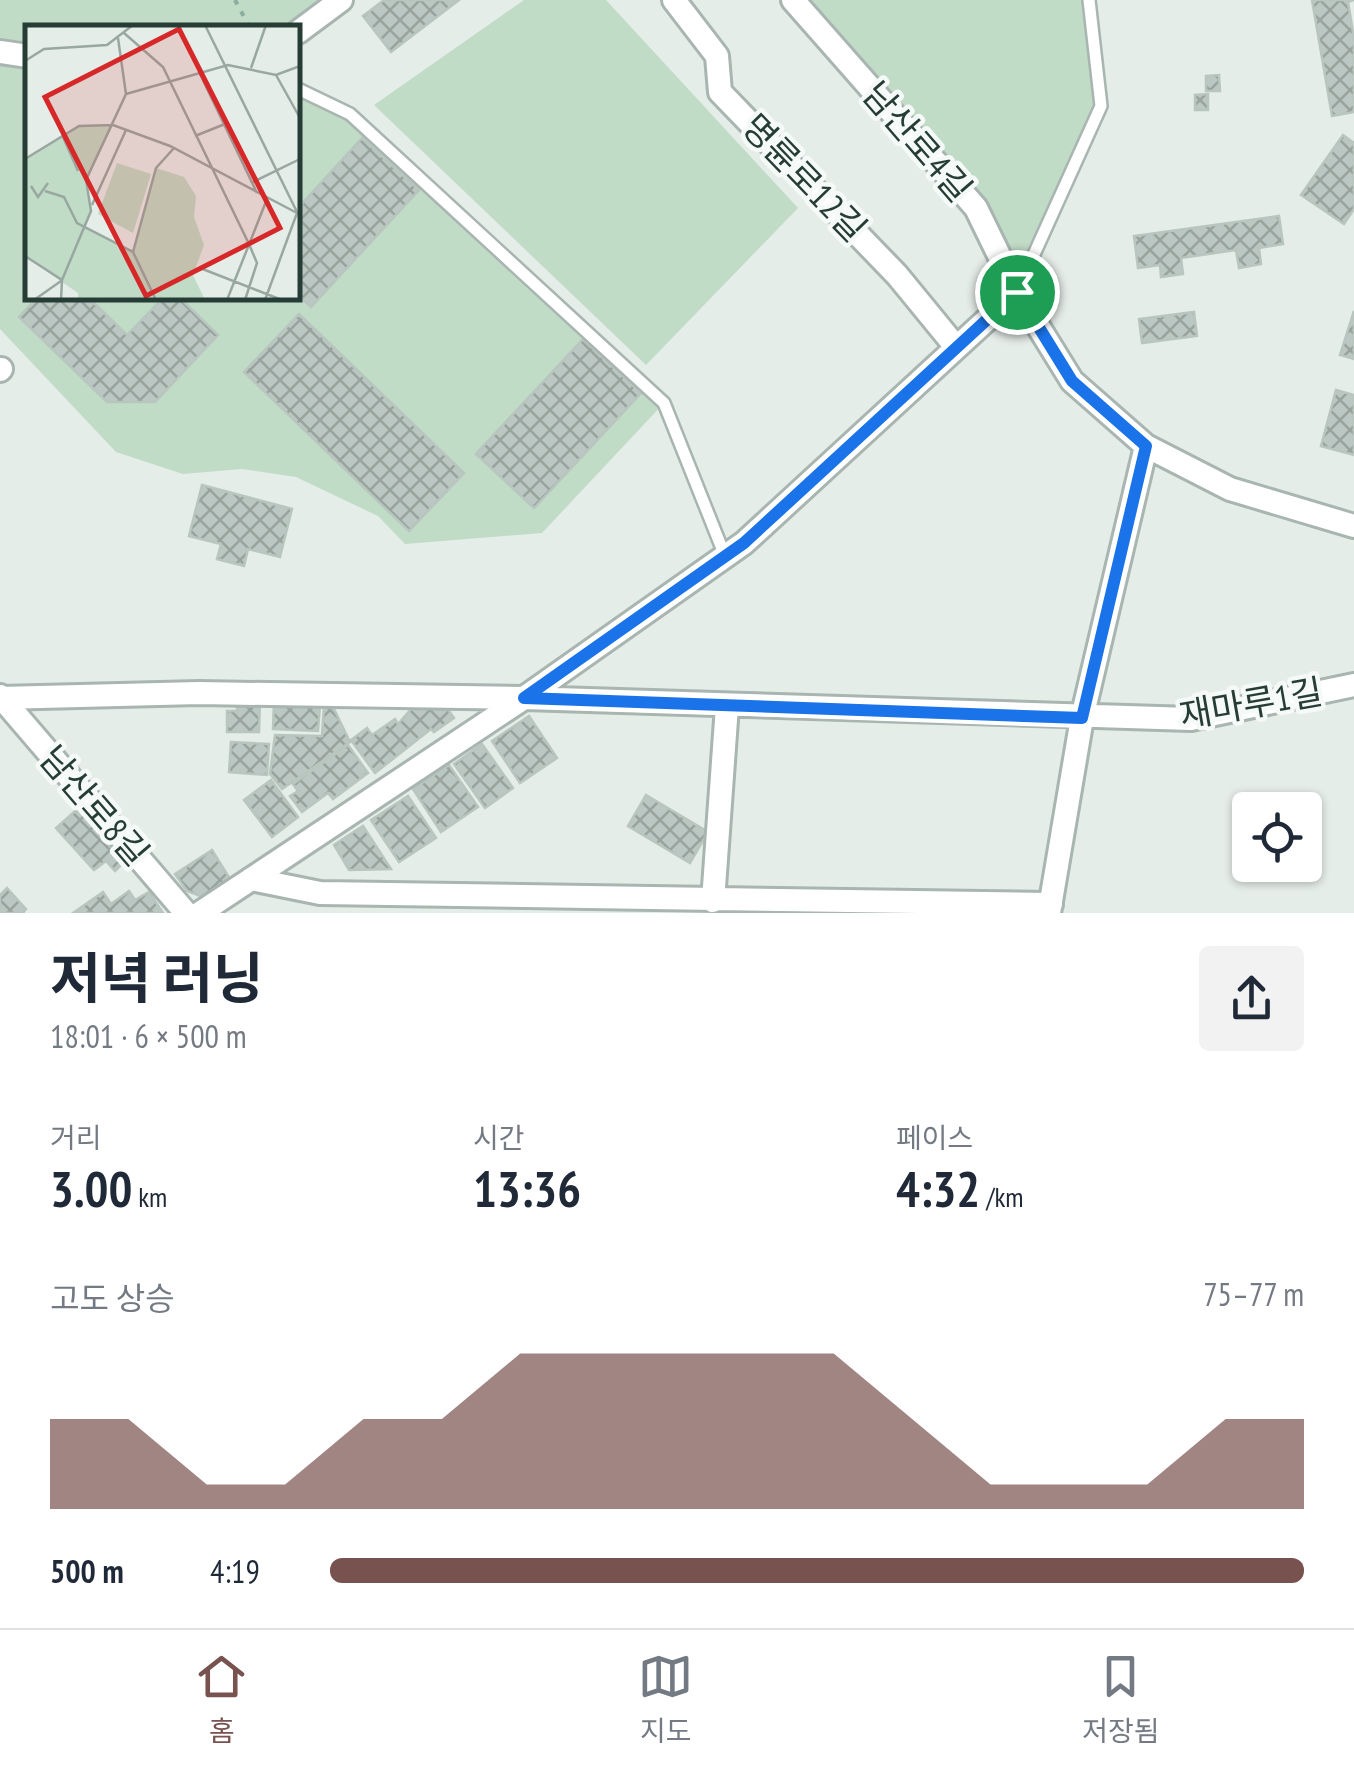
<!DOCTYPE html>
<html lang="ko">
<head>
<meta charset="utf-8">
<style>
	:root { --surface:#fff; --page:#f2f2f3; --text:#1f2937; --muted:#747a83; --line:#e0e1e3; --accent:#78524f }
	body { margin:0; font-family:"PT Sans Narrow","Noto Sans KR",sans-serif; background:var(--page); color:var(--text); height:100vh; display:flex; flex-direction:column; font-size:38px; white-space:nowrap }
	* { box-sizing:border-box; margin:0 }
	p { font-size:32px; color:var(--muted) }
	.icon { flex:none; width:55px; height:55px; fill:none; stroke:currentColor; stroke-width:2; stroke-linecap:round; stroke-linejoin:round }
	.map { position:relative; height:913px; overflow:hidden }
	.sheet { display:flex; flex-direction:column; background:var(--surface); flex:1 }
	.sheet>* { flex:none }
	.controls { position:absolute; left:1232px; top:792px; display:grid; gap:20px }
	.controls a { display:grid; place-items:center; width:90px; height:90px; border-radius:10px; background:var(--surface); box-shadow:0 2px 8px #0004; font-size:50px }
	.pin { position:absolute; display:grid; place-items:center; width:85px; height:85px; color:#fff; margin:-42px; border:5px solid #fff; border-radius:50%; box-shadow:0 2px 10px #0007 }
	.round { display:grid; place-items:center; flex:none; width:105px; height:105px; border-radius:10px; background:var(--page) }
	.headline { display:flex; align-items:center; justify-content:space-between; height:170px; padding:0 50px }
	h1 { font-size:55px; font-weight:700; line-height:75px }
	.metrics { display:grid; grid-template-columns:repeat(3,1fr); gap:15px; height:170px; padding:10px 50px }
	.metrics div { display:grid; align-content:center }
	.metrics b { font-size:50px; font-weight:700 }
	.metrics small { font-size:28px; font-weight:400 }
	.metrics p { font-size:28px }
	.chart { height:280px; padding:20px 50px }
	.chart p { display:flex; justify-content:space-between }
	.chart svg { width:100%; height:180px; margin-top:10px; fill:var(--accent); opacity:.7 }
	ul { padding:0 50px; list-style:none; font-size:32px }
	li { display:grid; grid-template-columns:160px 120px 1fr; align-items:center; height:75px }
	li i { height:25px; border-radius:12px; background:var(--accent) }
	.tabs { display:flex; justify-content:space-around; align-items:center; height:140px; border-top:2px solid var(--line); background:var(--surface); font-size:28px; color:var(--muted) }
	.tabs a { display:grid; justify-items:center; gap:5px }
	.tabs .active { color:var(--accent) }
	.map>svg:first-child { display:block }
</style>
</head>
<body>
<div class="map">
<svg width="1354" height="913" viewBox="0 0 1354 913">
	<defs>
		<pattern id="building-cross-hatch" width="8" height="8" patternUnits="userSpaceOnUse" patternTransform="scale(2.5)"><rect width="8" height="8" fill="#bbc7c2"/><path d="M0 0l8 8M0 8l8-8" fill="none" stroke="#98a39e"/></pattern>
	</defs>
	<rect width="100%" height="100%" fill="#e5ede9"/>
	<path fill="#c0dbc6" d="M0,0H341L298,28H28V298H298V89L350,114L664,403L542,533L405,544L378,516L296,477L242,469L183,474L116,452L0,329Z
		M524,0H606L798,208L646,365L374,105Z
		M793,0H1089L1101,106L1017,292L976,208Z"/>
	<path fill="url(#building-cross-hatch)" stroke="#b8c6bf" stroke-width="2.5" d="M384,0H459L391,52L363,16Z
		M1312,0H1354L1348,2L1354,38V112L1332,116Z
		M1219,75L1220,91H1206V76Z
		M1208,94V110H1195V95Z
		M1343,135L1354,143V209L1344,224L1301,195Z
		M362,138L419,190L311,307L298,295V208Z
		M1279,216L1283,244L1259,248L1261,264L1239,268L1236,250L1181,258L1183,274L1161,277L1160,265L1138,268L1134,236Z
		M37,298H89L127,335L163,298H180L218,335L155,402H107L19,317Z
		M1354,311V359L1340,355Z
		M1194,312L1197,336L1142,343L1139,319Z
		M299,314L464,473L409,531L244,372Z
		M583,339L641,393L534,508L476,454Z
		M1336,390L1354,395V455L1321,446Z
		M202,485L292,509L280,557L248,549L244,566L217,559L221,544L189,536Z
		M237,699H260L259,732H227V711H237Z
		M274,702L320,704L318,731L273,729Z
		M324,706L334,709L350,742L282,789L270,774L275,735L322,736Z
		M412,708H447L454,718L434,732L431,729L375,773L351,740L367,728L372,735L395,719L398,724Z
		M529,716L557,758L520,783L492,741Z
		M231,742L269,744L267,775L229,772Z
		M482,744L513,788L485,808L454,764Z
		M348,745L368,773L333,799L328,793L302,812L290,796L298,791L293,784Z
		M449,765L478,807L441,832L413,789Z
		M271,780L298,817L272,837L244,800Z
		M646,795L708,832L690,863L628,826Z
		M408,796L436,838L399,862L371,820Z
		M83,804L130,857L115,871L106,861L94,870L56,828Z
		M363,826L391,869L349,870L334,845Z
		M212,850L230,879L203,897L187,891L175,874Z
		M7,888L26,909L23,913H0V895Z
		M129,891L135,900L149,892L163,913H73L103,892L111,904Z"/>
	<g fill="none" stroke-linecap="round" stroke-linejoin="round">
		<g stroke="#a8b5b0" stroke-width="16">
			<path id="service" d="M298,89L350,114L664,403L725,556
				M1017,292L1101,106L1089,0"/>
		</g>
		<g stroke="#a8b5b0" stroke-width="28">
			<path id="minor" d="M674,0L717,56L720,92L897,275L956,347
				M793,0L976,208L1017,292L1072,381L1146,446L1230,489L1354,526
				M298,32L341,0
				M0,52L28,56
				M0,370L1,369
				M0,696L186,913
				M0,698L199,693L524,698L1191,719L1354,685
				M251,879L320,893L1051,904
				M713,901L727,706
				M200,913L524,698L744,543L1017,292
				M1049,913L1082,718L1146,446"/>
		</g>
		<path stroke="#89ada0" stroke-width="4" stroke-dasharray="5 8" stroke-linecap="butt" d="M235,0L250,28"/>
		<use href="#service" stroke="#fff" stroke-width="11"/>
		<use href="#minor" stroke="#fff" stroke-width="22"/>
	</g>
	<g fill="none" stroke-linecap="round" stroke-linejoin="round">
		<g stroke="#fff" stroke-width="20">
			<path id="route" d="M1017,292L1072,381L1146,446L1082,718L524,698L744,543Z"/>
		</g>
		<use href="#route" stroke="#1a73e8" stroke-width="12"/>
	</g>
	<g text-anchor="middle" stroke-width="9" stroke-linejoin="round" paint-order="stroke">
		<g font-size="35" fill="#263d36" stroke="#f5f9f7">
			<text transform="translate(917 142) rotate(49)" y="12">남산로4길</text>
			<text transform="translate(804 178) rotate(46)" y="12">명륜로12길</text>
			<text transform="translate(1251 704) rotate(-10)" y="12">재마루1길</text>
			<text transform="translate(94 806) rotate(49)" y="12">남산로8길</text>
		</g>
	</g>
	<g transform="translate(25 25)">
		<rect width="275" height="275" fill="#e5ede9"/>
		<path d="M88,100L61,155L66,186L60,203L108,227L131,143L159,152L171,171L169,192L179,220L168,250L180,275H53V268L0,231V134L54,101ZM92,138L126,149L108,208L73,189Z" fill="#c0dbc6"/>
		<path fill="none" stroke="#99a7a1" stroke-width="2.5" d="M180,0L272,187M99,8L138,42L224,219L232,238L220,275M0,36L19,24L82,20L108,0M226,43L241,0M175,49L232,168M251,50L275,93M101,69L203,40L251,50L275,41M170,111L200,99M38,112L53,146M0,134L54,101L88,100L145,121L272,188L240,275M228,157L275,134M6,161L13,172L23,158M20,166L39,172L52,198L108,227L131,275M67,180L101,105M108,227L131,143L149,123M0,231L37,255M175,243L257,275M9,275L36,256M36,275L37,255L66,186L61,155L101,69L93,13M202,275L242,174"/>
		<path fill="#d62828" fill-opacity="0.15" stroke="#d62828" stroke-width="5" d="M154,4L255,203L121,271L20,72Z"/>
		<rect width="275" height="275" fill="none" stroke="#263d36" stroke-width="5"/>
	</g>
</svg>
<div class="controls">
<a><svg class="icon" aria-label="locate" viewBox="0 0 24 24"><circle cx="12" cy="12" r="6"/><path d="M12 2v4M12 18v4M2 12h4M18 12h4"/></svg></a>
</div>
<div class="pin" style="left:1017px;top:292px;background:#1e9e55"><svg class="icon" aria-label="arrive" viewBox="0 0 24 24"><path d="M6 21V4h12l-3 4 3 4H6"/></svg></div>
</div>
<section class="sheet">
<div class="headline"><div><h1>저녁 러닝</h1><p>18:01 · 6 × 500 m</p></div><a class="round"><svg class="icon" aria-label="share" viewBox="0 0 24 24"><path d="M12 15V3M7 8l5-5 5 5M5 13v7h14v-7"/></svg></a></div>
<div class="metrics">
<div><p>거리</p><b>3.00<small> km</small></b></div>
<div><p>시간</p><b>13:36</b></div>
<div><p>페이스</p><b>4:32<small> /km</small></b></div>
</div>
<div class="chart"><p><span>고도 상승</span>75–77 m</p>
<svg viewBox="0 0 160 44" preserveAspectRatio="none"><path d="M0 44V22L10 22L20 38L30 38L40 22L50 22L60 6L70 6L80 6L90 6L100 6L110 22L120 38L130 38L140 38L150 22L160 22V44z"/></svg>
</div>
<ul>
<li><b>500 m</b>4:19<i style="width:100%"></i></li>
</ul>
</section>
<nav class="tabs">
<a class="active"><svg class="icon" aria-label="home" viewBox="0 0 24 24"><path d="M3 11l9-7 9 7M6 9v11h12V9"/></svg>홈</a>
<a><svg class="icon" aria-label="map" viewBox="0 0 24 24"><path d="M3 6l6-2 6 2 6-2v14l-6 2-6-2-6 2zM9 4v14M15 6v14"/></svg>지도</a>
<a><svg class="icon" aria-label="saved" viewBox="0 0 24 24"><path d="M7 4h10v16l-5-4-5 4z"/></svg>저장됨</a>
</nav>
</body>
</html>
